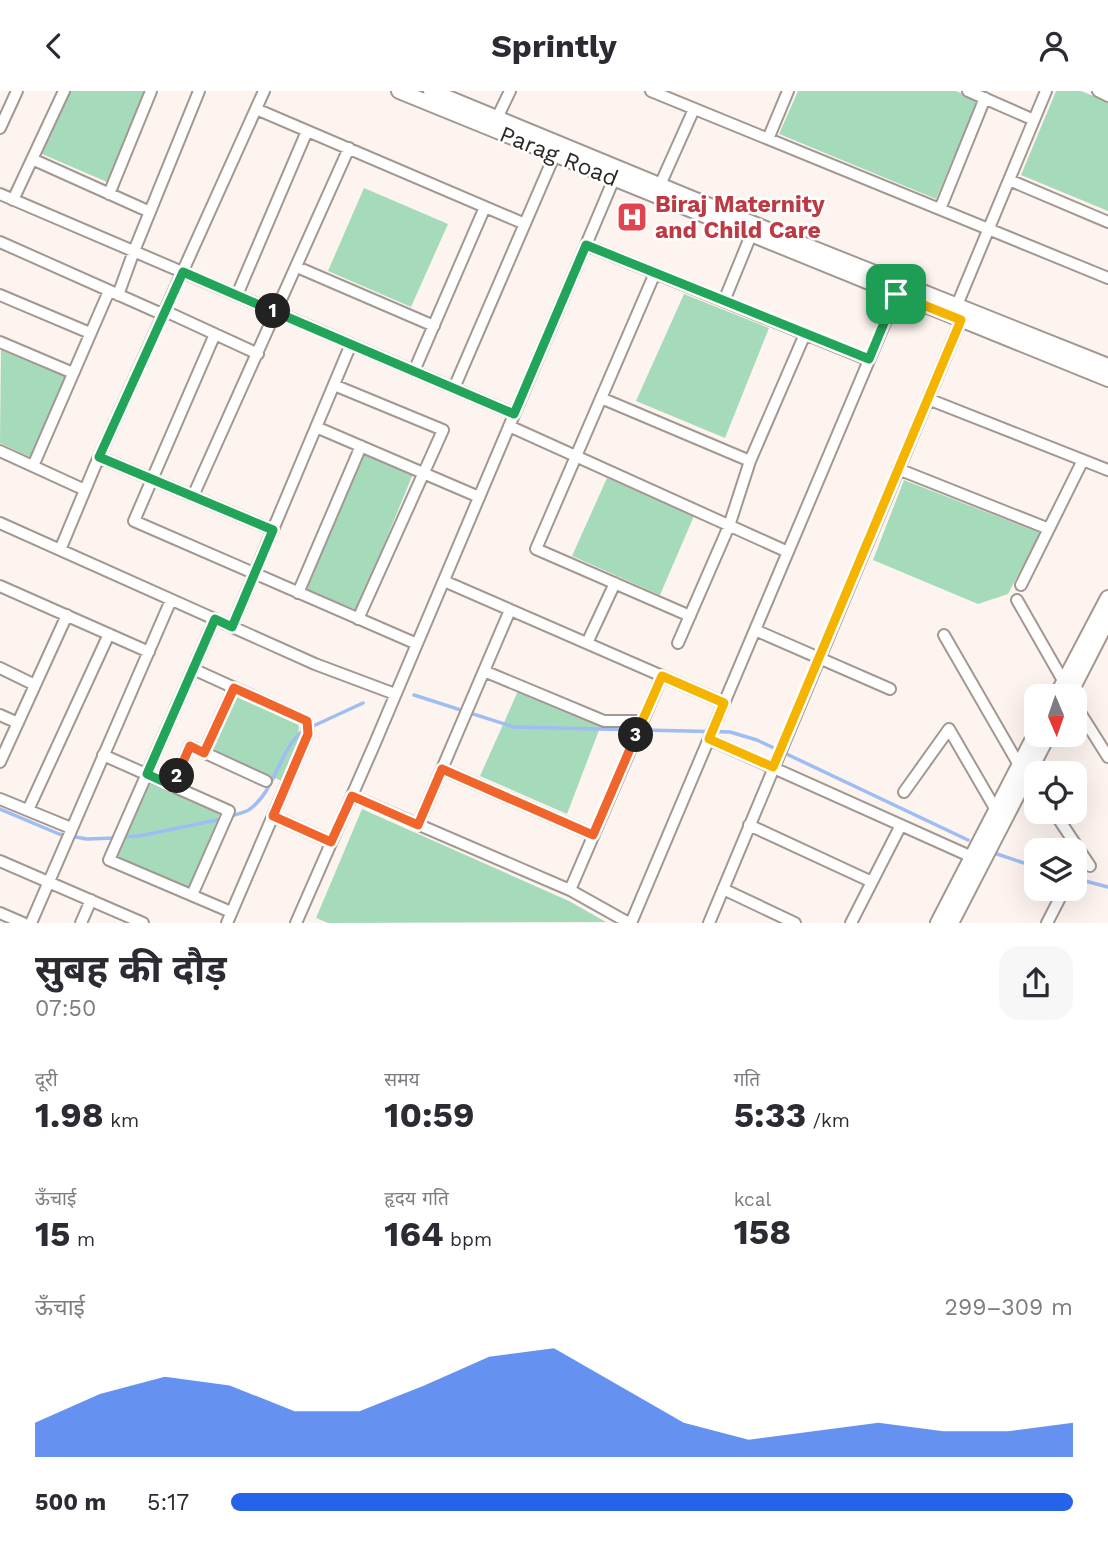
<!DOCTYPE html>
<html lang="hi">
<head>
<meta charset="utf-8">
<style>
	:root { --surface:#fff; --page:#f7f7f7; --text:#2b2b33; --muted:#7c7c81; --accent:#2563eb }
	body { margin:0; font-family:"Work Sans","Noto Sans Devanagari",sans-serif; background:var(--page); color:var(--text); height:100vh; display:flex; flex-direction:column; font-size:26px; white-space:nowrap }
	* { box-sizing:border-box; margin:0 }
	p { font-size:23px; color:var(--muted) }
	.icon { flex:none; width:38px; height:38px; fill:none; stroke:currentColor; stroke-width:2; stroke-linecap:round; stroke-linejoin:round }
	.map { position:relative; height:832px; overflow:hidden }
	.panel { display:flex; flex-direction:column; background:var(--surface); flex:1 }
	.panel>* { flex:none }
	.needle { width:46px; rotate:178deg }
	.buttons { position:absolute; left:1024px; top:593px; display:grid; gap:14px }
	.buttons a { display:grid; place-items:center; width:63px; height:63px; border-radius:14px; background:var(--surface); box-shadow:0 7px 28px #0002; font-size:35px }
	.pin { position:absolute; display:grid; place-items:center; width:60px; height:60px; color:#fff; margin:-30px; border-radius:14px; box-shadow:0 4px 10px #0006 }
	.km { position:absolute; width:35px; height:35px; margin:-18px; border-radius:50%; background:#222; color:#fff; font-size:19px; line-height:35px; text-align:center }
	.round { display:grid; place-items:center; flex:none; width:74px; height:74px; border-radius:21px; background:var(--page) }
	.headline { display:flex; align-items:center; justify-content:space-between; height:119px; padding:0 35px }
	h1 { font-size:38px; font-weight:700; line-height:52px }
	.figures { display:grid; grid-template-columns:repeat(3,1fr); gap:10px; height:119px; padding:7px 35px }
	.figures div { display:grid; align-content:center }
	.figures b { font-size:35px; font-weight:700 }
	.figures small { font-size:19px; font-weight:400 }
	.figures p { font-size:19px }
	.chart { height:196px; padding:14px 35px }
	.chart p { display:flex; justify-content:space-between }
	.chart svg { width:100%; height:126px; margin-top:7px; fill:var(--accent); opacity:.7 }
	ul { padding:0 35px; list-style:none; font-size:23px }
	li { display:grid; grid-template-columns:112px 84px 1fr; align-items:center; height:52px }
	li i { height:18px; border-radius:9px; background:var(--accent) }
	header { display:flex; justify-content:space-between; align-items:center; height:91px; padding:0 35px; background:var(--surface); font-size:32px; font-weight:700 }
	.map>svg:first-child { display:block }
</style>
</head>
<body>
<header><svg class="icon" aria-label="back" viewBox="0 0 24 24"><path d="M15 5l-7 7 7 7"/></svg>Sprintly<svg class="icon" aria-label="person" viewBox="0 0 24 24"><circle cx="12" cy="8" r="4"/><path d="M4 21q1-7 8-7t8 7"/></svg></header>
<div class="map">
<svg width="1108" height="832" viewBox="0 0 1108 832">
	<rect width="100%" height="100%" fill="#fef4ef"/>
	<path fill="#a5dbbb" d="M71,0H144L107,91L42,63Z
		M798,0H956L978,9L936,108L779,43Z
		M1056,0H1081L1108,11V120L1021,84Z
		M364,97L448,133L411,216L328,180Z
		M684,203L769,237L725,347L636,310Z
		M1,255L67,285L30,366L0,352Z
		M362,362L413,383L357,519L305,498Z
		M607,387L694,425L660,504L572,465Z
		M904,389L1040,442L1008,503L978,513L873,469Z
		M518,600L601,634L567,723L480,685Z
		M234,602L299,631L298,652L282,690L208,660Z
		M150,692L220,722L190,797L117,766Z
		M362,718L569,810L606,831L328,832L316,827Z"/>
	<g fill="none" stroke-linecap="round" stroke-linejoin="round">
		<path stroke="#9ebdf2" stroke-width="3.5" d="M414,604L514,636L730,641L757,649L968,749
			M311,636L363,612
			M0,718L59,743L87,748L115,747
			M229,726C236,723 245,722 250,718C276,699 279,658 304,639
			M123,746L139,745L222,728
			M997,763L1036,776
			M1074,787L1108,796"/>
		<g stroke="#a39891" stroke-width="14">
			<path id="street" d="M651,0L1108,187
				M968,0L1034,29
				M1098,0L1108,5
				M256,18L525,133
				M497,27L510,0
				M0,37L17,0
				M768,48L788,0
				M32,68L150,121
				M1009,89L1108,131
				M660,94L694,18
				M0,103L514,323
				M109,103L151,0
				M13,109L64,0
				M940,118L985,7
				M0,151L164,224
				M586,154L869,269
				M297,176L434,235
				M655,182L536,458L690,525
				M0,204L90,242
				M118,204L134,160L199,0
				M237,204L307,40
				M724,210L751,144
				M957,214L1046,0
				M165,220L258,263
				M215,243L134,430L417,553
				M0,251L73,282
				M414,280L485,116
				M334,294L443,339L358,528
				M454,297L555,63
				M601,307L750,370
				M928,308L1108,379
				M509,335L788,461
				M316,336L479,406
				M0,360L85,399
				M99,366L273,439
				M33,375L109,200
				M898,378L1049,438
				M193,405L349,57
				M0,432L315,573L395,603
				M60,459L95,375L264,0
				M444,490L724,612
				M1021,494L1083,369
				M0,495L149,561
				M298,502L361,355
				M1017,509L1065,593
				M215,528L109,769L231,821
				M232,536L351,253
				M755,539L890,598
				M944,544L1019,674
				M587,552L615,492
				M678,552L729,435L750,370L805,243
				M0,577L35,594
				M193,578L307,630L308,643L227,832
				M484,580L604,630H642
				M1074,612L1108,666
				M0,624L18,632
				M709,648L972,766
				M204,662L234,597
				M103,664L229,720L192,804
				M0,671L67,524
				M442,678L593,744
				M1028,683L1036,695
				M173,695L190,655L266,690
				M904,701L949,638L996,719
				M352,705L570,799L629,832
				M0,708L71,737
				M28,719L109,543
				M1054,721L1090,775
				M273,725L331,751
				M418,734L510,519
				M749,734L872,791
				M0,770L143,832
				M723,798L795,832
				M570,799L662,585
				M0,822L23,832
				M31,832L171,509
				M81,832L91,809
				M296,832L375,652L616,83
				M631,832L900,196
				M709,832L961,229
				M851,832L901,734
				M1047,832L1064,799"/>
		</g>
		<g stroke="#a39891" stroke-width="18">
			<path id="secondary" d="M399,0L1108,288
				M431,0L802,153L1108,275
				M1056,606L1108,507
				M1068,606L1108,528
				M938,832L1036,642
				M951,832L1048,644"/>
		</g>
		<use href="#street" stroke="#fff" stroke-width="10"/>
		<use href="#secondary" stroke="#fff" stroke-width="14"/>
	</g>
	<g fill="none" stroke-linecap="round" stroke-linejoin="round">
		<g stroke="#fff" stroke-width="14">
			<path id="split-1" d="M273,220L514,323L586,154L869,268L896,203"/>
		</g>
		<g stroke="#fff" stroke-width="14">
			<path id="split-2" d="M177,685L173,695L147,683L215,528L232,536L273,439L99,366L183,181L273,220"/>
		</g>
		<g stroke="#fff" stroke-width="14">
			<path id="split-3" d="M177,685L190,655L204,662L234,597L307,630L308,643L273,725L331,751L352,705L418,734L442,678L593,744L636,644"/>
		</g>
		<g stroke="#fff" stroke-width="14">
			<path id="split-4" d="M636,644L662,585L724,612L709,648L773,676L961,229L896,203"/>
		</g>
		<use href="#split-1" stroke="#22a559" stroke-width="9"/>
		<use href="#split-2" stroke="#22a559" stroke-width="9"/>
		<use href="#split-3" stroke="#f0652b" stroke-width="9"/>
		<use href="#split-4" stroke="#f5b400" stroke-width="9"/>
	</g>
	<defs>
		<g id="hospital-square" transform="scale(1.575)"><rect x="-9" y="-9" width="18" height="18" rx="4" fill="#e0444e" stroke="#fff"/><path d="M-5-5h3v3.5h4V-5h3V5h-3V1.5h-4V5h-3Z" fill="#fff"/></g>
	</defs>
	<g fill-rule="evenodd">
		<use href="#hospital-square" x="632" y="126"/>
	</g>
	<g text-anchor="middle" stroke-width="5" stroke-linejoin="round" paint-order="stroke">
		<g font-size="23" fill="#2c2825" stroke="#fff">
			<text transform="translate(559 65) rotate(22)" y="8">Parag Road</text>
		</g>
		<g font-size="23" font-weight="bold" fill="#be3a42" stroke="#fff" text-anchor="start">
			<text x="655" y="121">Biraj Maternity<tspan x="655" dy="26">and Child Care</tspan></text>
		</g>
	</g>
</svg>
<div class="buttons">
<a><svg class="needle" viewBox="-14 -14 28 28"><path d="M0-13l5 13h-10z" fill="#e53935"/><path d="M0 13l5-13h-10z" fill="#7c7c81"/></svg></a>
<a><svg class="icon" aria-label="locate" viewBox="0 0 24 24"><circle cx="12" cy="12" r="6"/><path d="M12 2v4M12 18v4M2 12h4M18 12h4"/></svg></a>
<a><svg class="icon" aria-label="layers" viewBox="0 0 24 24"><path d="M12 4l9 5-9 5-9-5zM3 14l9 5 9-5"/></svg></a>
</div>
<div class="pin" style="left:896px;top:203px;background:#1e9e55"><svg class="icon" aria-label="arrive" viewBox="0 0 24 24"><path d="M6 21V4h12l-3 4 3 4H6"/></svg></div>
<b class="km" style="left:273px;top:220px">1</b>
<b class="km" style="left:177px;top:685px">2</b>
<b class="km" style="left:636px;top:644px">3</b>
</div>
<section class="panel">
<div class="headline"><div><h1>सुबह की दौड़</h1><p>07:50</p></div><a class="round"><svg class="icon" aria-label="share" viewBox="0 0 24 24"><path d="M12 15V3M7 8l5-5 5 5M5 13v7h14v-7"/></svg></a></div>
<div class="figures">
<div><p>दूरी</p><b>1.98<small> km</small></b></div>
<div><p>समय</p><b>10:59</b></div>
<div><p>गति</p><b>5:33<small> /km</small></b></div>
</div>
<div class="figures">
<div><p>ऊँचाई</p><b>15<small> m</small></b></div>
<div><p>हृदय गति</p><b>164<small> bpm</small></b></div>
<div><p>kcal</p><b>158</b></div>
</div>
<div class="chart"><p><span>ऊँचाई</span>299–309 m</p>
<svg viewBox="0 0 160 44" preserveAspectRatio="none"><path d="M0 44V32L10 22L20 16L30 19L40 28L50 28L60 19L70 9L80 6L90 19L100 32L110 38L120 35L130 32L140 35L150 35L160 32V44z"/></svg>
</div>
<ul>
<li><b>500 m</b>5:17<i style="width:100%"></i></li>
</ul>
</section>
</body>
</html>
